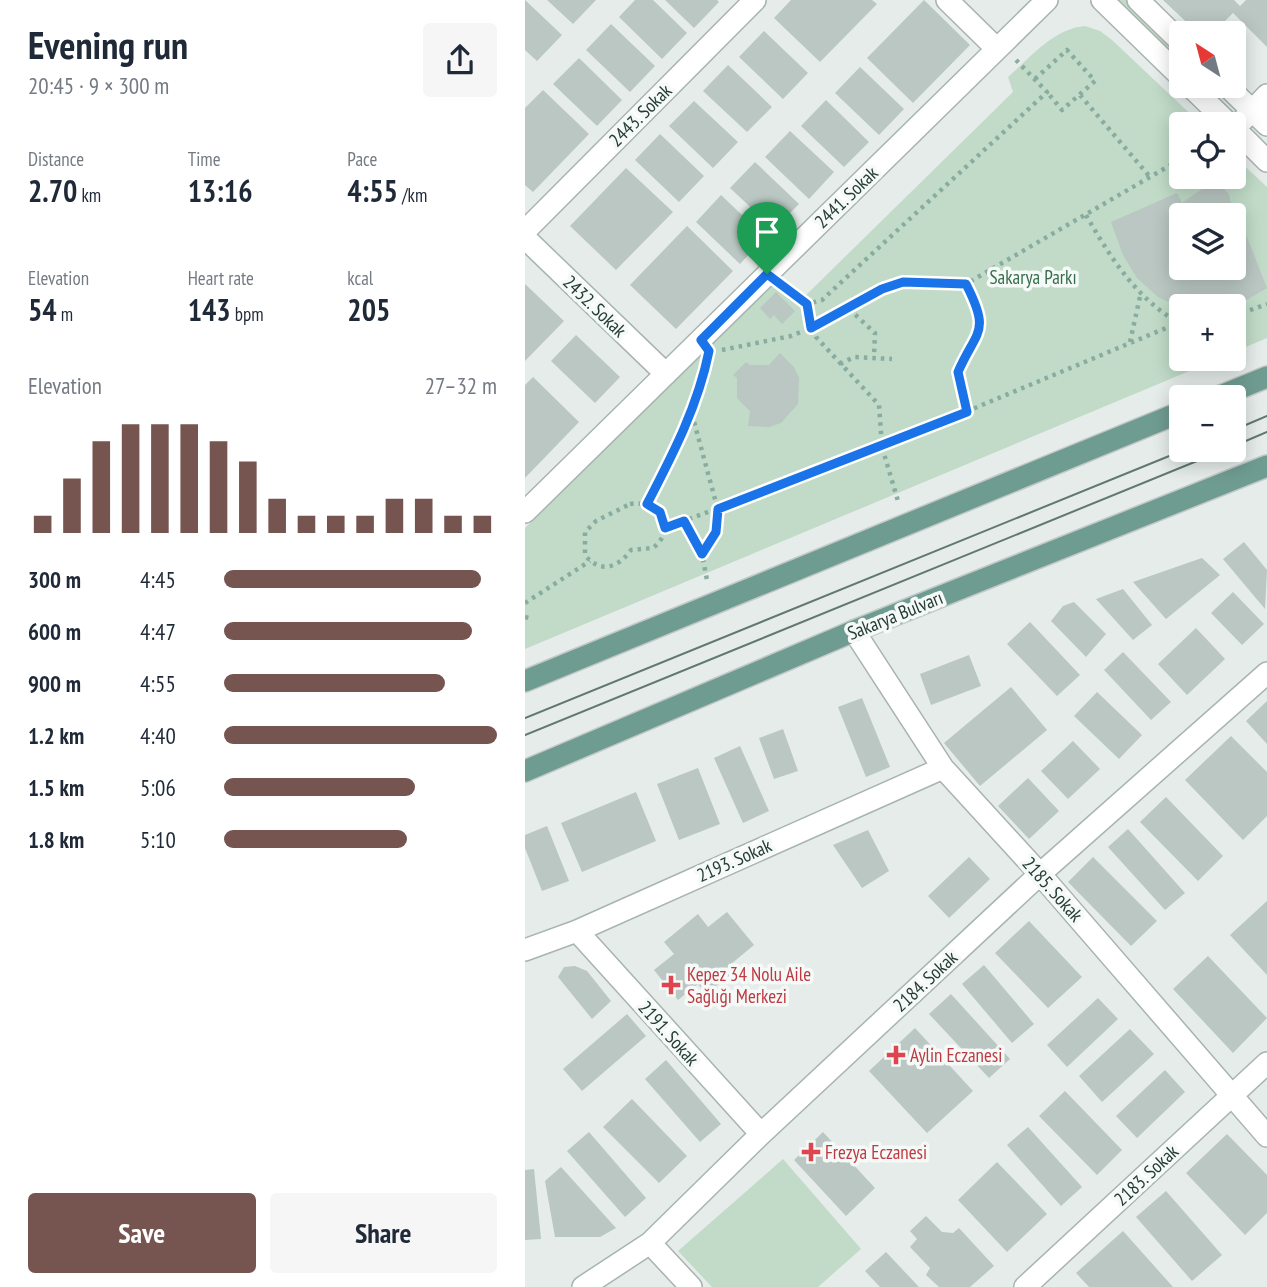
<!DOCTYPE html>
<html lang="en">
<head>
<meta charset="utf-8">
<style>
	:root { --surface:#fff; --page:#f6f6f7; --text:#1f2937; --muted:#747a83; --accent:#765550 }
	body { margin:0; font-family:"PT Sans Narrow",sans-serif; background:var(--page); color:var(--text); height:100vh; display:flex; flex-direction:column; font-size:26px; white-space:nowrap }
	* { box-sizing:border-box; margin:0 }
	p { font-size:23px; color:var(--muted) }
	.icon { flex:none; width:38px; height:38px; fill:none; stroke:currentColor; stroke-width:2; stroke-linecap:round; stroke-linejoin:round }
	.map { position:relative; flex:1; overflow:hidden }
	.side { display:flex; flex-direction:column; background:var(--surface); width:525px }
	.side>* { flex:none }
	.needle { width:46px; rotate:324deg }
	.tools { position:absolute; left:644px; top:21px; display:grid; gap:14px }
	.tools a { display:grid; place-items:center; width:77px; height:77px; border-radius:7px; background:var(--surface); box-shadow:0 4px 18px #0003; font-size:35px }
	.pin { position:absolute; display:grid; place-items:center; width:60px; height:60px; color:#fff; margin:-72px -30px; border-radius:50% 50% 50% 0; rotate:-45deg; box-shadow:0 0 7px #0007 }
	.pin .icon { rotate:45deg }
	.round { display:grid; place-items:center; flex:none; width:74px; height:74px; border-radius:7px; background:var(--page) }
	.head { display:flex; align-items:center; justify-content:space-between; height:119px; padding:0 28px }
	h1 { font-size:38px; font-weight:600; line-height:52px }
	.figures { display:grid; grid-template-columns:repeat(3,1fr); gap:10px; height:119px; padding:7px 28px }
	.figures div { display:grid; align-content:center }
	.figures b { font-size:30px; font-weight:600 }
	.figures small { font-size:19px; font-weight:400 }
	.figures p { font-size:19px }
	.chart { height:196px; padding:14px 28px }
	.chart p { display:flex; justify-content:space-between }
	.chart svg { width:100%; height:126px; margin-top:7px; stroke:var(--accent); stroke-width:6 }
	.cta { display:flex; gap:14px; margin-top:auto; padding:14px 28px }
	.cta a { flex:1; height:80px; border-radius:7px; background:var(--accent); color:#fff; font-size:28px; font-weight:600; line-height:80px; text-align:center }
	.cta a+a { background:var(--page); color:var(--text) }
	ul { padding:0 28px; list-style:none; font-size:23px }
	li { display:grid; grid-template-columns:112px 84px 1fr; align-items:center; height:52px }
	li i { height:18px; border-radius:9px; background:var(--accent) }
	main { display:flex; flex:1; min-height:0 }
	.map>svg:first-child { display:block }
</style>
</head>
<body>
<main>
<section class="side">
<div class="head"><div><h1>Evening run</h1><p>20:45 · 9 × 300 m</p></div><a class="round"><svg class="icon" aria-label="share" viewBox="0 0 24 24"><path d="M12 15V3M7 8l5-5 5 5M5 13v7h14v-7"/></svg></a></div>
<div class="figures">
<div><p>Distance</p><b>2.70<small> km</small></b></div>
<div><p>Time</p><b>13:16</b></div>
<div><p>Pace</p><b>4:55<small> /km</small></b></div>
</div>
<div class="figures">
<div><p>Elevation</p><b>54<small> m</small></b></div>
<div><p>Heart rate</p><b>143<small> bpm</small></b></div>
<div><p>kcal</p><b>205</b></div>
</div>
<div class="chart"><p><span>Elevation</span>27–32 m</p>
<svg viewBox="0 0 160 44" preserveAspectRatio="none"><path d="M5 44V38M15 44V25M25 44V12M35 44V6M45 44V6M55 44V6M65 44V12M75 44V19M85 44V32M95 44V38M105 44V38M115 44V38M125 44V32M135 44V32M145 44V38M155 44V38"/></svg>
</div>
<ul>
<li><b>300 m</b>4:45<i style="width:94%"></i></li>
<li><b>600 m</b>4:47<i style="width:91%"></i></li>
<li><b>900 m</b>4:55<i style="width:81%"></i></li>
<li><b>1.2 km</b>4:40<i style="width:100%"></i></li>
<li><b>1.5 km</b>5:06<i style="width:70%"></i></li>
<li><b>1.8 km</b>5:10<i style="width:67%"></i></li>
</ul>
<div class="cta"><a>Save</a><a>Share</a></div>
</section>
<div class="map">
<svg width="742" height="1287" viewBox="0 0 742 1287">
	<rect width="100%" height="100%" fill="#e5ece9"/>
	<path fill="#c1dbc8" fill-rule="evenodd" d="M587,0H604L656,51V67Z
		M560,26L575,31L587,40L676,124H656V177H709V156L742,187V338L709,352V306H656V359H693L0,649V528L251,281L276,300L488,92L483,77C506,57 528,29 560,26ZM656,215H709V268H656Z
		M258,1159L336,1249L293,1287H187L153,1251Z"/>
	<path fill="#bac7c2" d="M0,0L37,35L12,61L0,50Z
		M22,0H71L48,24Z
		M110,0H128L162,33L137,59L94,17Z
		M140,0H192L194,2L169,28Z
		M266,0H347L352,4L295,62L249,18Z
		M399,0L445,45L388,103L342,58Z
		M638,0H709L715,6L721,0H742V47L708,13L688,33H673Z
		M86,24L130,66L105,92L61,50Z
		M239,31L283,73L258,99L214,57Z
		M54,58L97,100L72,126L28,84Z
		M203,65L247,107L222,132L178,91Z
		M335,67L379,109L354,135L310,93Z
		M18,90L64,134L8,192L0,185V108Z
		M301,100L344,142L319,167L276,126Z
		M169,101L213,142L188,168L144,126Z
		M265,131L309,172L284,199L240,157Z
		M135,134L179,176L154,202L110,160Z
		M230,162L274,204L249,229L205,188Z
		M101,168L148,212L91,270L45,226Z
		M684,184L696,186L704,194L706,203L704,215H656V268H709V225L716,222L742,288L713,305L656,308L633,297L612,278L598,255L586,222L652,193L657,203Z
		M196,195L240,237L215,264L171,222Z
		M162,226L208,271L151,329L105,285Z
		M0,284L39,321L0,361Z
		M251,292L270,311L257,324L249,315L245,319L235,308Z
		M51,335L95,377L70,403L26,361Z
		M255,353L269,367L274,378L273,404L256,423L244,427L223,426L225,411L212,398V378L208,375L221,362L225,365H244Z
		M8,377L54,422L0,478V385Z
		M719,542L742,570L740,609L698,559Z
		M677,558L695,575L641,619L608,582Z
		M598,589L627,625L608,640L571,599Z
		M708,592L739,624L717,645L686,613Z
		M549,602L581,634L561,657L526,621L538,606Z
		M505,622L555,675L532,696L482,644Z
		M671,628L700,659L662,695L633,664Z
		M598,652L646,702L626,720L579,670Z
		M444,655L456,686L406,705L395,674Z
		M486,687L522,730L455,786L419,743Z
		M572,692L617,735L594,759L549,716Z
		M337,698L365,767L341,777L313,707Z
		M742,701V744L721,721Z
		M258,729L273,771L249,779L234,738Z
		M706,736L742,772V816L718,840L660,780Z
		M548,741L575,769L543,799L516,771Z
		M215,746L244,811L218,823L189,758Z
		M173,768L195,824L154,840L132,784Z
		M503,778L534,811L504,839L473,806Z
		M111,792L131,841L57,872L36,823Z
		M641,797L698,856L673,881L615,822Z
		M22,826L44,881L17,891L0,848V835Z
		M603,829L660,893L640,910L583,847Z
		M343,830L364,871L337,888L308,845Z
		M444,857L465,879L424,918L403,896Z
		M568,857L632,921L606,946L543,882Z
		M742,901V975L705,935Z
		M202,912L229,945L206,964L211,970L181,994L173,984L153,1000L129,970L149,954L139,942L173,914L183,927Z
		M504,921L557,977L523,1008L470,953Z
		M683,956L742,1018L708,1053L648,989Z
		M459,965L509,1024L487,1043L437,984Z
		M50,966L62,971L86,1001L67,1019L33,977L39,967Z
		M426,994L485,1059L464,1078L404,1014Z
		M573,998L593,1019L542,1067L522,1045Z
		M102,1014L121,1036L57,1091L38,1069Z
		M390,1028L448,1091L402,1133L344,1071Z
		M605,1029L629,1054L577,1102L554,1076Z
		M141,1060L196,1124L175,1142L120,1079Z
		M640,1070L660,1092L612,1138L591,1116Z
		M540,1091L597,1150L572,1175L514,1116Z
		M107,1099L162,1156L134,1183L78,1127Z
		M503,1127L557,1187L536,1206L482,1145Z
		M64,1132L121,1198L100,1217L42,1151Z
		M298,1132L350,1188L321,1216L269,1160Z
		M702,1134L742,1175V1213L720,1235L661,1173Z
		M472,1162L522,1214L482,1252L433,1200Z
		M36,1167L91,1228L75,1237H30L20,1181Z
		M9,1169L16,1239L0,1240V1170Z
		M641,1191L697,1255L667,1281L611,1217Z
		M401,1216L417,1232L428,1233L434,1228L469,1266L445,1287H414L401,1275L405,1268L385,1247L392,1239L385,1231Z
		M598,1231L648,1287H564L551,1273Z
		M361,1252L394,1287H355L340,1271Z"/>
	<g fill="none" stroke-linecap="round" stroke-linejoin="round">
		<g stroke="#a8b4b0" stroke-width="24">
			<path id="minor" d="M422,0L472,49
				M577,0L656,77
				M613,0L656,42
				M665,86L704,124
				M702,86L742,125
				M718,120L742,95
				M709,128L742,161
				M0,231L230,0
				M0,238L141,374
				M0,512L522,0
				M329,631L418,768L515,874L742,1136
				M52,931L236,1134
				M0,950L52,931L418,768
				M125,1243L166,1287
				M58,1287L125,1243L236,1134L515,874L742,673
				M500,1287L742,1063"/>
		</g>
		<g stroke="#c2c8c7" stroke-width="24">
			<path id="major" d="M693,397L742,377
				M0,681L656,412
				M0,771L329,631L742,466"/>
		</g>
		<path stroke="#89aca1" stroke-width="4.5" stroke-dasharray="3.5 5" stroke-linecap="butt" d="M510,79L542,50L570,81L537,110L522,92
			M555,95L625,177
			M561,215C585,257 612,300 656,324
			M441,284C466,332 453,329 433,372L442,412
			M259,288L282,304L297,300L522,92L491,60
			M282,304L283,316L291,337L354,405L357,447L373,501
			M324,309L350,333L349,357
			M709,316L742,304
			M605,342L616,292
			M197,350L266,336L298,323L357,289L378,282L441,284L656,159
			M681,359L685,371
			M315,364L329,357L367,359
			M167,414L194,514L191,532L177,554
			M105,504C135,499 154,527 128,548L106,550C93,568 75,574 60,555V532L71,521Z
			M122,504L153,446L181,367
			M159,521L177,554L182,580
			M140,528L347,451L653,323
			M0,603L65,561
			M0,617L4,618"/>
		<use href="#minor" stroke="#fff" stroke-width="21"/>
		<use href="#major" stroke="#6f9c91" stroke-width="21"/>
		<path stroke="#617771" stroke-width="2" d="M709,430L742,416
			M709,446L742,432
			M0,718L659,450
			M0,735L699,450"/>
	</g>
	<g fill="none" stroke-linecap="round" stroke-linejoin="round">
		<g stroke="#fff" stroke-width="14">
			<path id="route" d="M242,274L282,304L286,328L357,289L378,282L441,284C466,333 452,329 433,372L442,412L193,509L191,532L177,554L159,521L140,528L135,512L122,504C148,454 173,406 184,351L176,340Z"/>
		</g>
		<use href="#route" stroke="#1a73e8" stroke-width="9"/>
	</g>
	<g fill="#e0444e" stroke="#f5f9f7" stroke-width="2.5">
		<path d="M142.5 974.5h7v7h7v7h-7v7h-7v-7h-7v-7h7z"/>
		<path d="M367.5 1044.5h7v7h7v7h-7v7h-7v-7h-7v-7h7z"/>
		<path d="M282.5 1141.5h7v7h7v7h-7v7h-7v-7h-7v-7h7z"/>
	</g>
	<g text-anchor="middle" stroke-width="7" stroke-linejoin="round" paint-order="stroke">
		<g font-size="19" fill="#263c36" stroke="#f5f9f7">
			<text transform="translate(115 115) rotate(-45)" y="7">2443. Sokak</text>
			<text transform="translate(321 197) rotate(-44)" y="7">2441. Sokak</text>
			<text transform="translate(70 306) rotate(44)" y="7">2432. Sokak</text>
			<text transform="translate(370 615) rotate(-22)" y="7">Sakarya Bulvarı</text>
			<text transform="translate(209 860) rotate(-24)" y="7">2193. Sokak</text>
			<text transform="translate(528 889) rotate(48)" y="7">2185. Sokak</text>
			<text transform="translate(400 981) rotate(-43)" y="7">2184. Sokak</text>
			<text transform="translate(144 1033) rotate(48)" y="7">2191. Sokak</text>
			<text transform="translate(621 1175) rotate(-43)" y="7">2183. Sokak</text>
		</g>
		<g font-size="19" fill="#356e4c" stroke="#f5f9f7">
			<text x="508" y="284">Sakarya Parkı</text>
		</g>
		<g font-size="19" fill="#be3a42" stroke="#f5f9f7" text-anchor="start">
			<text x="162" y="981">Kepez 34 Nolu Aile<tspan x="162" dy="22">Sağlığı Merkezi</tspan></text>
			<text x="385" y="1062">Aylin Eczanesi</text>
			<text x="300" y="1159">Frezya Eczanesi</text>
		</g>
	</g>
</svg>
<div class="tools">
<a><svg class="needle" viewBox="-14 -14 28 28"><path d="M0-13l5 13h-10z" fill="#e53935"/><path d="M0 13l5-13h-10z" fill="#747a83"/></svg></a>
<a><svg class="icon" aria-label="locate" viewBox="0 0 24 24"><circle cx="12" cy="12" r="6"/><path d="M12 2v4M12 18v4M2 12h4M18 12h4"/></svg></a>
<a><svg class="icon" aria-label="layers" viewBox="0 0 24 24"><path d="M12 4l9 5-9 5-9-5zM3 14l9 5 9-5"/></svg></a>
<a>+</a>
<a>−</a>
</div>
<div class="pin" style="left:242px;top:274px;background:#1e9e55"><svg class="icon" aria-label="arrive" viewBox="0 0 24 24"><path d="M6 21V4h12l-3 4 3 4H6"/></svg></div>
</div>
</main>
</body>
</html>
